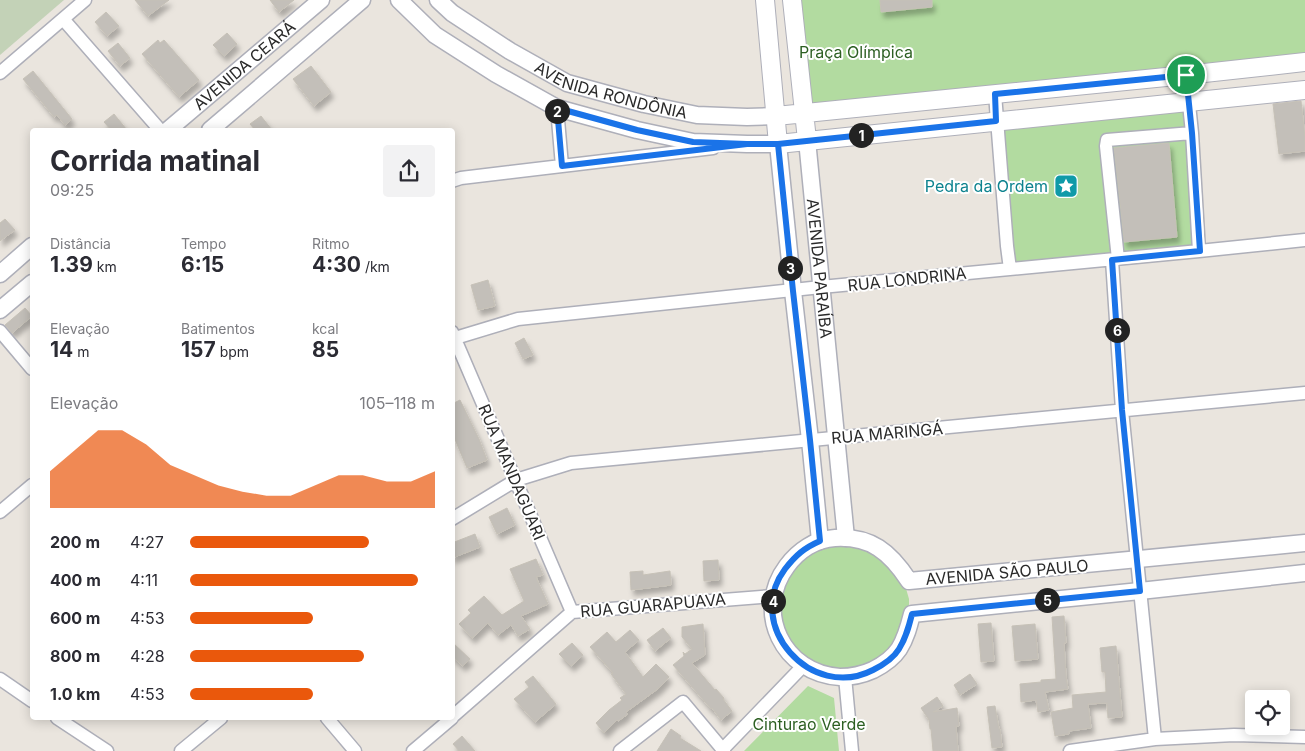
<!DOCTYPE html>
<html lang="pt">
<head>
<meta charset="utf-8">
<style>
	:root { --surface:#fff; --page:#f2f2f3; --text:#2b2b33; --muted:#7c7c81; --accent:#ea580c }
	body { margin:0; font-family:Inter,sans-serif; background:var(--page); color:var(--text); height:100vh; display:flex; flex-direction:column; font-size:19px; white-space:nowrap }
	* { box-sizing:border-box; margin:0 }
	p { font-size:16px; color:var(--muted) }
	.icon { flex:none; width:28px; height:28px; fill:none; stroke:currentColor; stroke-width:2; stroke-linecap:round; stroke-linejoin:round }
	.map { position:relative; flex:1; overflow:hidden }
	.side { position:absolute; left:30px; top:128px; width:425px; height:592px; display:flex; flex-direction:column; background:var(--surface); border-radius:5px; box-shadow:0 2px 12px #0003 }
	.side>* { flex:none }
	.tools { position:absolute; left:1245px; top:690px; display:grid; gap:10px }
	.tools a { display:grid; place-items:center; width:45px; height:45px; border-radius:5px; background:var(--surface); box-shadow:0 2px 12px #0003; font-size:25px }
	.pin { position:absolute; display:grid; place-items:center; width:42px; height:42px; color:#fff; margin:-21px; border:2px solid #fff; border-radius:50%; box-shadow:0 1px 5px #0007 }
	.km { position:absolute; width:25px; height:25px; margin:-12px; border-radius:50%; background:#222; color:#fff; font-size:14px; line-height:25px; text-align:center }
	.round { display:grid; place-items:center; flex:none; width:52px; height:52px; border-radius:5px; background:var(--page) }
	.summary { display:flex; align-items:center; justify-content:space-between; height:85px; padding:0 20px }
	h1 { font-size:28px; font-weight:700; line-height:38px }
	.metrics { display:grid; grid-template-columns:repeat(3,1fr); gap:8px; height:85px; padding:5px 20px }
	.metrics div { display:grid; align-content:center }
	.metrics b { font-size:21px; font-weight:700 }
	.metrics small { font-size:14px; font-weight:400 }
	.metrics p { font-size:14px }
	.chart { height:140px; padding:10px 20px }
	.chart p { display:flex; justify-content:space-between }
	.chart svg { width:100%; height:90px; margin-top:5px; fill:var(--accent); opacity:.7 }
	ul { padding:0 20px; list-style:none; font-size:16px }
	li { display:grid; grid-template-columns:80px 60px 1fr; align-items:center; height:38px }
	li i { height:12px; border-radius:6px; background:var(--accent) }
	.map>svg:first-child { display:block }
</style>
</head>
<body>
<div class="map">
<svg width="1305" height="751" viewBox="0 0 1305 751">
	<defs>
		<filter id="shadow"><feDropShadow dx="3" dy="5.5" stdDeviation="2.5" flood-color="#0004"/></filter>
	</defs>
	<rect width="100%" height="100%" fill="#eae5de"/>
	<path fill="#b2dba0" d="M797,0H1305V58L811,109Z
		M1185,106L1196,248L1016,265L1000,124Z
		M836,541L878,551L905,585L909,599V614L891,653L855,673H831L789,648L776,602L796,559Z
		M808,686L834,698L839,751H744Z"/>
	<path fill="#c3d2b7" d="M0,0H64L0,55Z"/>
	<path fill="#c3bfb9" stroke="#c6c1b7" filter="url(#shadow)" d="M135,0H169L148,16Z
		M270,0H294L279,12Z
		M880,0H932V7L881,12Z
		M106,12L119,26L107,36L95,22Z
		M227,33L237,44L224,56L213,45Z
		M158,40L160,43L164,40L199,80L179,97L142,54Z
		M118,43L130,58L120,66L108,51Z
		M311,66L331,92L314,106L293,79Z
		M33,71L72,119L65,125L57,115L54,117L23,79Z
		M1301,101L1305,138V151L1279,154L1273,104Z
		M114,114L127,130H111L104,122Z
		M261,116L272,130H255L250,124Z
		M1169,143L1177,237L1124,242L1114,148Z
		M5,219L15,230L0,241V223Z
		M488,280L495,306L478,310L471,285Z
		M25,308L32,316L12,333L5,325Z
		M524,338L533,355L523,359L515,343Z
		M460,400L479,439L487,460L467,468L452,432V404Z
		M507,508L515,525L497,534L489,517Z
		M475,534L480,547L452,558V543Z
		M536,559L543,575L536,577L548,604L521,616L530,629L518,636L511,625L498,635L488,623L472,638L459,624L471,613L468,610L484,596L502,615L524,601L510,569Z
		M718,560L719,580L704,581L703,561Z
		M643,571V575L670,571L671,585L631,590L630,572Z
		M1064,616L1066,643H1064L1066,676L1068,689L1045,692L1049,710L1038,712L1036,700L1021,702L1020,684L1041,682V680L1056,679L1052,617Z
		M991,623L994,661L981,662L978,624Z
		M703,624L705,655L692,663L715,690L716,689L724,698L723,699L732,711L721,720L712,708L711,709L673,665L684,656L683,652L685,654L692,649L682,637V627Z
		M1035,624L1038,659L1015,661L1012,626Z
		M663,628L671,638L655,651L647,640Z
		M630,630L639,640L625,652L643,677L656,664L669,677L659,688L626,712L628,714L618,721L617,720L604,733L596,723L609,710L622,700L620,698L626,694L611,674L613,673L590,647L607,632L616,642Z
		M452,642L470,659L463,666L452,656Z
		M572,643L583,655L571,666L559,654Z
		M1116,646L1122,717L1108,718L1107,703L1088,704L1091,728L1069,731V734L1055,736L1051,712L1073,708L1072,695L1106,692L1105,672H1102L1100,648Z
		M970,674L977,684L960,695L954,685Z
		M533,676L556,704L535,722L514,699L529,687L525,682Z
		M937,697L943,706L933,712L957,708L959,726H956L958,751H933L931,729H930L929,720L921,708Z
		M995,706L999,729H1000L1002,747L992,748L987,707Z
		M671,729L681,736L680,738L701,751H657Z
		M462,736L475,751H459L453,744Z"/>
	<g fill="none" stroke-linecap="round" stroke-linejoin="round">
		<g stroke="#aeafb9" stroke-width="15">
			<path id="minor" d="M63,19L160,130
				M0,73L85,0
				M1186,75L1192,133L1199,251
				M995,94L1007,246L1010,269
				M557,108L562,166
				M452,181L461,178L713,148
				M1118,259L1106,146L1107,140L1192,133
				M1112,260L1122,410L1155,739
				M0,331L32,369
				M452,332L572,612
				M452,339L518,319L821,287L1199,251L1305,240
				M0,512L32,485
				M452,519L516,480L571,463L1305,393
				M845,677L852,751
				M0,679L32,701
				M452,717L572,612L773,596
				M57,718L107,751
				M327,718L355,751
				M723,749L804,665
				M181,751L221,718
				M413,751L452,718
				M620,751L683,702L724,751
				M1070,751L1155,739L1234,735L1305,737"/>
		</g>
		<g stroke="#aeafb9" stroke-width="19">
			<g id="tertiary">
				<path d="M399,0L435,35L496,74L557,108L637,130L693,142L747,144H778L793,291L810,440L820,541"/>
				<path id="s1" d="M438,0L452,13L510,51L567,83L644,104L697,115L747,117L776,116"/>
				<path id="s2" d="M168,130L321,0"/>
				<path d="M210,130L362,0"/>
				<path id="s3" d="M807,140L846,538"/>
				<path d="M0,274L32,246"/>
				<path d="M0,310L32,283"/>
				<path d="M1305,543L909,581C890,552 871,536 835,538C815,539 798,551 787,566C753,611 783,674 840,677C851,677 862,675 873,670C883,665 893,658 899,649C906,638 909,626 912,614L1140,591L1305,573"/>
			</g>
		</g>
		<g stroke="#aeafb9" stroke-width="20">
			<path id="secondary" d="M765,0L778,144L1305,90
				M792,0L807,140
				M776,116L1186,75L1305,62"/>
		</g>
		<use href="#minor" stroke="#fff" stroke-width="12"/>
		<use href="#tertiary" stroke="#fff" stroke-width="16"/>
		<use href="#secondary" stroke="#fff" stroke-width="18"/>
	</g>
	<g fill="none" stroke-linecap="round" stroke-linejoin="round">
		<g stroke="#fff" stroke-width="10">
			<path id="route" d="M1186,75L995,94L996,121L778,144H747L562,166L557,108L637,130L693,142L747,144H778L793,291L810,440L820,541C804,548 796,555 785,569C743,625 811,702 873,670C883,665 893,659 899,649C906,638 909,626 912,614L1140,591L1122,410L1112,260L1200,251L1192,133L1186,75"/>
		</g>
		<use href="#route" stroke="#1a73e8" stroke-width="6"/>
	</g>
	<defs>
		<g id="sight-square" transform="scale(1.25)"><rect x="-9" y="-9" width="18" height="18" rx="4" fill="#0f9aa8" stroke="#fff"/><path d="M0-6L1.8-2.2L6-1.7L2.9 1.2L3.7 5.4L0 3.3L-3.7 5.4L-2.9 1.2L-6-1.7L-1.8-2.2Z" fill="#fff"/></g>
	</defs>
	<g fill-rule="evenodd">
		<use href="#sight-square" x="1066" y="186"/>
	</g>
	<g text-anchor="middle" stroke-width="4" stroke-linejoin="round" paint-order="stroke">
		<g font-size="16" fill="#2c5f22" stroke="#fff">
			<text x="856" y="58">Praça Olímpica</text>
			<text x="809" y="730">Cinturao Verde</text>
		</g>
		<g font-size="16" fill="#2a2a2a" stroke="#fff">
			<text dy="6" stroke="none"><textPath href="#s2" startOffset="100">AVENIDA CEARÁ</textPath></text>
			<text dy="6" stroke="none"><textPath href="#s1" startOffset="198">AVENIDA RONDÔNIA</textPath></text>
			<text dy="6" stroke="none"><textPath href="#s3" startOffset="129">AVENIDA PARAÍBA</textPath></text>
			<text transform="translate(907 279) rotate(-6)" y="6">RUA LONDRINA</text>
			<text transform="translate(887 433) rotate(-5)" y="6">RUA MARINGÁ</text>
			<text transform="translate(512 472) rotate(67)" y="6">RUA MANDAGUARI</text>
			<text transform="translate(1007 572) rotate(-5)" y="6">AVENIDA SÃO PAULO</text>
			<text transform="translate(653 605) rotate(-5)" y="6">RUA GUARAPUAVA</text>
		</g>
		<g font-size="16" fill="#0d838f" stroke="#fff" text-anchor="end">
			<text x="1048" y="192">Pedra da Ordem</text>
		</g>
	</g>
</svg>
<div class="tools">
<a><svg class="icon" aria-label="locate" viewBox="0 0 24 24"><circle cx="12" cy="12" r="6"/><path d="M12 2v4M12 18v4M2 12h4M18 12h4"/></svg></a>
</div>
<div class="pin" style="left:1186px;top:75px;background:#1e9e55"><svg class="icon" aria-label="arrive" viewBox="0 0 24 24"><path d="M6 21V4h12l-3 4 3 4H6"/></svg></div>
<b class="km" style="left:861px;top:135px">1</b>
<b class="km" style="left:557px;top:111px">2</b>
<b class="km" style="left:790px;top:268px">3</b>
<b class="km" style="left:773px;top:601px">4</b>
<b class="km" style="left:1047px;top:600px">5</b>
<b class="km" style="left:1117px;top:330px">6</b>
<section class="side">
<div class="summary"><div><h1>Corrida matinal</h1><p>09:25</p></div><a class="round"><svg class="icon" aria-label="share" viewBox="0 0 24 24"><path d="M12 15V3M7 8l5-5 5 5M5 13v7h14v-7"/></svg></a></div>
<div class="metrics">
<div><p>Distância</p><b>1.39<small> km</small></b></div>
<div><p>Tempo</p><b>6:15</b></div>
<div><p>Ritmo</p><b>4:30<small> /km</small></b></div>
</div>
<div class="metrics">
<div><p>Elevação</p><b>14<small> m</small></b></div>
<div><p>Batimentos</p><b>157<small> bpm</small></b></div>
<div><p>kcal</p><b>85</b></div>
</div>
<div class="chart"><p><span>Elevação</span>105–118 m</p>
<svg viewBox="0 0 160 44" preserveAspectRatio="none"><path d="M0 44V26L10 16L20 6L30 6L40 13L50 23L60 28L70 33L80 36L90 38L100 38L110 33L120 28L130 28L140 31L150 31L160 26V44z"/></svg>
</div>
<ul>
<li><b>200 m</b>4:27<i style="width:73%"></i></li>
<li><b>400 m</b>4:11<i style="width:93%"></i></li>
<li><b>600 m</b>4:53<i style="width:50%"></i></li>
<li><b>800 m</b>4:28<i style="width:71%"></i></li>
<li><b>1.0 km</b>4:53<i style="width:50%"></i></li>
</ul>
</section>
</div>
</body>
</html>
